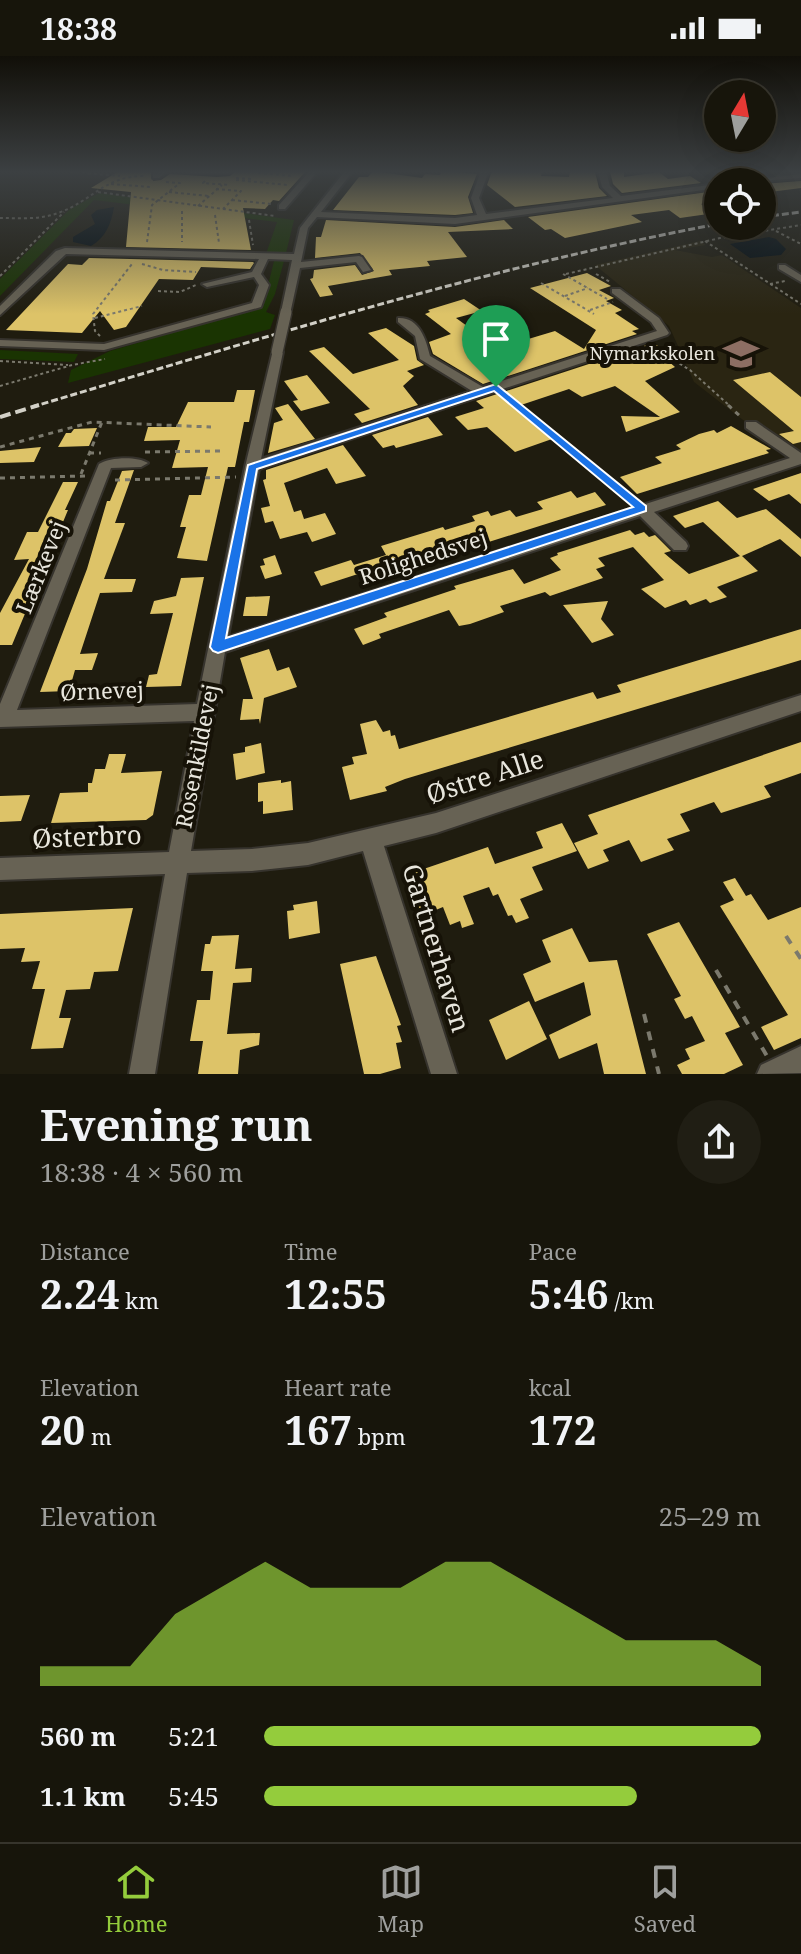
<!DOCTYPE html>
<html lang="en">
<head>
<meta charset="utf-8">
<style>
	:root { --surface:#17150b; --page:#201e14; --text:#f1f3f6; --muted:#9e9f9d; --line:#36342c; --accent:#94cc3c }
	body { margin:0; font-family:"Noto Serif",serif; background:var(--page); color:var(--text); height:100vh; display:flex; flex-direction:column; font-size:30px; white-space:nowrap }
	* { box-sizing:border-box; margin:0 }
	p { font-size:26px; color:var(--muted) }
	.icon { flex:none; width:44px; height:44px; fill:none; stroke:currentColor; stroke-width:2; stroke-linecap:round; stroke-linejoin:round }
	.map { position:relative; height:1018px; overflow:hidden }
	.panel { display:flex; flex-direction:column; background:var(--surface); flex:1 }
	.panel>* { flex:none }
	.needle { width:52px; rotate:10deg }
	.controls { position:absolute; left:704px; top:24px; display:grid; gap:16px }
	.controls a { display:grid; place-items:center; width:72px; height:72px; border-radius:50%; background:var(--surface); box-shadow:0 8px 32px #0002,0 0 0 2px var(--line); font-size:40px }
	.pin { position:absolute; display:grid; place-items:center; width:68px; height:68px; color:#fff; margin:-82px -34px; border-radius:50% 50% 50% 0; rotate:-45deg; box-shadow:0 0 8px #0007 }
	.pin .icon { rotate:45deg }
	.round { display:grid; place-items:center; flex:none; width:84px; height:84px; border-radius:42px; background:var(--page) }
	.overview { display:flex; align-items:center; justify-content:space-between; height:136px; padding:0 40px }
	h1 { font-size:44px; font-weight:700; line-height:60px }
	.metrics { display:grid; grid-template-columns:repeat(3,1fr); gap:12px; height:136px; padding:8px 40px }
	.metrics div { display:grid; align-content:center }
	.metrics b { font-size:40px; font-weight:700 }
	.metrics small { font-size:22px; font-weight:400 }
	.metrics p { font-size:22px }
	.chart { height:224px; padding:16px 40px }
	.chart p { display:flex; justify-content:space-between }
	.chart svg { width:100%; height:144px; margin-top:8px; fill:var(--accent); opacity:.7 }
	ul { padding:0 40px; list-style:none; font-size:26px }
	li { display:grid; grid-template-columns:128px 96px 1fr; align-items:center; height:60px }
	li i { height:20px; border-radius:10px; background:var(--accent) }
	.status { display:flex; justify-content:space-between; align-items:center; height:56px; padding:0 40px; background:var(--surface); direction:ltr }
	.status svg { height:22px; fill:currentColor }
	.tabs { display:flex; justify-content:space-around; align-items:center; height:112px; border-top:2px solid var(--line); background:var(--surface); font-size:22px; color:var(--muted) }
	.tabs a { display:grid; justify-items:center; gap:4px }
	.tabs .on { color:var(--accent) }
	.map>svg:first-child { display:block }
</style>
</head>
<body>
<div class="status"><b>18:38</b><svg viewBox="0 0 49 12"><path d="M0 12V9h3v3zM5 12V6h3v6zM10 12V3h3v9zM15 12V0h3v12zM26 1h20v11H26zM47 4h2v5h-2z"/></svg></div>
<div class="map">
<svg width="801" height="1018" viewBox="0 0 801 1018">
	<rect width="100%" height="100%" fill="#1f1c0f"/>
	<path fill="#2a2512" d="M700,185L706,189L675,194L712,201L722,199L801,252V409L694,326L669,270L595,209Z"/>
	<path fill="#1a3402" d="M99,137L294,164L286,197L266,198L277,166L94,144L0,240V223L69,154Z
		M274,205H284L275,238L266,256L275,259L270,273L68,327L71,314L110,295L263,250Z
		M0,294L78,298L74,306L0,303Z"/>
	<path fill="#020d12" d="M114,151C111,168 106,181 91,190L73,186V181L95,168L91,159L97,154Z
		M769,181L776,183L786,193L781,199L750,202L730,188Z"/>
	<path fill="#ddc368" d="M119,115L151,116L153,125L161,124L170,118L217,121L230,120L236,115H306L279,145L273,144L265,153L243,152L251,194L126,191L131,136L91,132Z
		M373,115L422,122L425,118L440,119L442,115L477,118L468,141L473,157L455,159L333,154L359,121H368Z
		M492,115H542L541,120L569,121L570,115L595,116L599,132L607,140L515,151L487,129Z
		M610,115H624V121L659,116L668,123L690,120L701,127L622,137L613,128Z
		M801,125V132L770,136L762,131V128Z
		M715,135L718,144L701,148L715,157L680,162L669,154L631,159L642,166L565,182L551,173L545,174L528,161Z
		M326,164L455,171L504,164L513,173L448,176L467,201L427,205L430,210L389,214L392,219L328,230L333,239L320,241L310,223L313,222L314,214L355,209L362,219L374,215L360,197L315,202L316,181H321Z
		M89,202L253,206L254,207L250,213L201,211L193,224L159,223L126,271L114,274L100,255L82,277L6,274L68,208L82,209Z
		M587,217L611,230L599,234L614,242L606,245L622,254L615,257L639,273L632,275L637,278L483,328L433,298L429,286L451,278L425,258L430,256L428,254L464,243L482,255L456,262L485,283L511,275L525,284L555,275L584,293L596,274L530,232Z
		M386,272L414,290L417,304L424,309L407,315L414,320L403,330L418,349L362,367L354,358L370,353L309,295L324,291L353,318L399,304L368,277Z
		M653,287L676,301L667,304L675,311L645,325L680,356L626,376L621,360L660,361L615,330L582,341L569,333L515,351L552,383L515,396L487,371L468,374L455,361L484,352L476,345Z
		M770,316L801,341V386L793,388L779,378L794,375L733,324Z
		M307,319L330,347L301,355L293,345L298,344L284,325Z
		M237,334H255L249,366H244L235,411H228L207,505L177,502L186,471H180L189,439H201L208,411L172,412L180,384L144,385L148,371H176L188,346H234Z
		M288,348L315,383L268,397L274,367L283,364L275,352Z
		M428,361L443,379L396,392L394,389L383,392L372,379Z
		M731,370L771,393L766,394L769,397L637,438L620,421L662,407L655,401L681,393L676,389L699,378L714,374L717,377Z
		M97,372L89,390L58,391L66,377H71L74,373Z
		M343,389L366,420L336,428L327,412L284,427L294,456L301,454L304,463L325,457L336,478L312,486L307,476L280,483L273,465L265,467L261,452L270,450L263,424L266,423V414Z
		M41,391L34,406L0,407V395Z
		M134,414L115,467H125L104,523H136L132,536L100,537L80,598L98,597L92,614H75L69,635L40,636L87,513L107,445H110L122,415Z
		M801,417V448L789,438L769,445L753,433Z
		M63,426H78L65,454H68L12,589H0V557L29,503L14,504L27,476H38Z
		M571,435L577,442L595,436L606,449L362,526L358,518L321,530L314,516L351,504L354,509L386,499L381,490L443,471L445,474L475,465L472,460L488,455L491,460L510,454L516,461L543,453L537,446Z
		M718,445L737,462L766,453L801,483V501L780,483L742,500L758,515L717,531L727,541L710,547L706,543L690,549L686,544L665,552L641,533L664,524L633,491L598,502L605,510L596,513L603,522L550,540L545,536L500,550L504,556L470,568L459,570L449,554L379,578L381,582L363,589L354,573L387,561L384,557L456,533L454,530L513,513L524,528L561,514L550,502L558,499L557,497L630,474L635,479L644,476L649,481L655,479L671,495L664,497L689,518L740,500L703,466L685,472L673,460Z
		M275,499L282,518L265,523L260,510L265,509L263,503Z
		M204,521L181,630L146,631L149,619L157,618L173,557L150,558L154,545L176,540L181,522Z
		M270,540L267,560H243L246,541Z
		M608,545L601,563L614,579L592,587L563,549Z
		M801,573V604L405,723L385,731L387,735L350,744L342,711L354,708L352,701L367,698L360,668L376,664L383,676L390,674L391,680L395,679L399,693L593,636L597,643L621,636L617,629Z
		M269,593L277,615L289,611L297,631L264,642L260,668L259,663L240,664L243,643H253L240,602Z
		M801,686V717L764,730L771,741L721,757L714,746L680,758L690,775L667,783L674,794L641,806L629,784L603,794L609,805L588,813L574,787L598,778L588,759Z
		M261,687L265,717L236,724L233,698L245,696V691Z
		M109,698H126L121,717L162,715L153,759L146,764L51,767L60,737L88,736V727H92L95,713H105Z
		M281,724V727L291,725L293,754L263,758V745L258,746V727Z
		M30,739L21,765L0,766V740Z
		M562,767L577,795L532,811L543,834L520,843L529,862L516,867L512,859L508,860L498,838L493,840L489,831L463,840L474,868L462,872L460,865L450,869L443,851L421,860L406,819L488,791L495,808L543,792L536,776Z
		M735,822L746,840L751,838L768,864L801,851V982L774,994L761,971L788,959L720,850L734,844L723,826Z
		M317,845L320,877L289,883L287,855L294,854L293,849Z
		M133,852L118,915L94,916L90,933L66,934L59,962H71L63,992L31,993L45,933H32L40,905L21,906L25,892L0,893V858Z
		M679,866L740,971L725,977L743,1009L724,1018H682L677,1009L690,1003L685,993L705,985L692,960L685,963L674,943L681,940L647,878Z
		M572,872L589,906L617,904L646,1018H604L597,987L559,1003L549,979L591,959L584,926L535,946L523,918L551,906L542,884Z
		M239,879L235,913L252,912L251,926L233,927L227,978L260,977L259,989L240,994L238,1018H198L203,985H190L197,944H210L213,915H201L205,888H210L212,880Z
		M376,900L401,969L397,970L402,986L396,987L401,1012L380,1018H364L340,908Z
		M529,945L547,983L506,1004L489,964Z"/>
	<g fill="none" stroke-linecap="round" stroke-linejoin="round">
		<g stroke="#36332d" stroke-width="4">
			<path id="minor" d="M159,115H168L159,122H153V118Z
				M186,115H233L229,117H190Z
				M310,115H318L285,153H279V149Z
				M345,115H353L321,156L455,162L477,159L471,142L481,115H489L479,142L486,158L613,142L602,131L598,115H606L610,130L621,140L718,128V132L455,168L317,161L308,172L301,206L359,200L362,201L371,214L363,216L356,206L300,212L290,258L281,256L292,204L268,203L261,218L269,229L261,251L104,294L0,290V284L104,288L252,247L259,229L254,221L207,231L202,228L252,216L259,203L66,198L0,259V250L56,195L65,192L294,198L300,172Z
				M718,115H727L739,126H730Z
				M801,118V122L745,126L749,124Z
				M779,209H785L801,219V226L779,213Z
				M612,233H620L659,262L669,277L667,279L259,413L228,581L790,402L746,372V366H756L801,397V408L654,456L686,486L688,490L686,494H674L640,460L225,596L191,795L252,793L308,787L436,757L801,639V655L436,777L384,790L457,1018H431L363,795L308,809L252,815L187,817L155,1018H129L165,818L0,824V802L169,796L194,665L0,671V648L99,408C110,401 137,400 148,407L141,411L111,412L17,654L197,648L245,411L273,294L283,296L261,403L472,335L420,303L415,280L398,266V262C419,261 426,283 430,300L483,331L657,275L651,266L612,237Z
				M801,990V1017L757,1018L761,1009Z"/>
		</g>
		<path stroke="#7b796d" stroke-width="2" stroke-dasharray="3 3" stroke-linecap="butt" d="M64,115L120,120
			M258,117L294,120
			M236,122L252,123
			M236,124L288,129
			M205,125L203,127L230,129
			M111,128L150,131
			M216,133L241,135L223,153
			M98,136L275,160
			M169,136L209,140
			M232,144L272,148
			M198,150L222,129
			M182,155V186
			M215,159L219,187
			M0,162C19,162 40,164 58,157C93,145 103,120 145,120
			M249,164L253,189
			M776,175L801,188
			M705,185L801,248
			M147,186L152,149L180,127L165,126
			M142,208L163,214L196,216
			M563,218L607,243
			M566,218L720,182L801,169
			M596,218L610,226
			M0,220L64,156
			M541,227L594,258
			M770,228L785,225
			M158,235L180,236L196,229
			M565,240L588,232
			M590,254L613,246
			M95,262L142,250
			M100,280L95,275L93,258L132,208
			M654,292L690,314L731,351
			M0,305L68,309
			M0,330L72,309L105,303
			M505,339L520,351"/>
		<path stroke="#7b796d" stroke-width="3" stroke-dasharray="5 5" stroke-linecap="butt" d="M517,349L631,444
			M728,349L742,362
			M0,391L92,366L211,371
			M145,396L222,395
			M89,397H101
			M81,418L102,366
			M0,422L86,420
			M115,424L236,421"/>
		<path stroke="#7b796d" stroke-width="4" stroke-dasharray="9 9" stroke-linecap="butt" d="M786,880L801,903
			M716,914L767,1000
			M644,958L659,1018"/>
		<use href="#minor" fill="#676254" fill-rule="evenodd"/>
		<path stroke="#d2d0c7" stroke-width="3" stroke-dasharray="7 3" stroke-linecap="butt" d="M762,161L801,156
			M32,351C259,283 484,212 718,168"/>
		<path stroke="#d2d0c7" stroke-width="4" stroke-dasharray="11 5" stroke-linecap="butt" d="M0,361L39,349"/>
		<g stroke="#36332d" stroke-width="14" stroke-linecap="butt">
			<path id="minor-bridge" d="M277,296L286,256"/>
		</g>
		<use href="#minor-bridge" stroke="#676254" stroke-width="11"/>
	</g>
	<linearGradient id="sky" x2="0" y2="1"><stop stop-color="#110f08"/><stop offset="0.45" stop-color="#3c4042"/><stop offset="1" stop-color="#3c4042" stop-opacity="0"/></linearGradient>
	<rect width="801" height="258" fill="url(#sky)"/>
	<path fill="#1a73e8" stroke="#fff" stroke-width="2" fill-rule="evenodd" d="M496,328L646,450V455L218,597L213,595L210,591L248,409ZM494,335L633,451L226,582L257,413Z"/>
	<defs>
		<g id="school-bare" transform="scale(2.76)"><path d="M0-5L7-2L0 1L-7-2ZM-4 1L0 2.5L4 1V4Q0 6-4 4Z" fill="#8d6e63" stroke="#161207" stroke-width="2.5" paint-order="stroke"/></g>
	</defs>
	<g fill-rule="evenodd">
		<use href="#school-bare" x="741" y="298"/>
	</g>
	<g text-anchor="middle" stroke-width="8" stroke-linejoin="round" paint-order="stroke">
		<g font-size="18" fill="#e8e6dd" stroke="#161207" text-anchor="end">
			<text x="715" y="304">Nymarkskolen</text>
		</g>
		<g font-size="22" fill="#e8e6dd" stroke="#161207">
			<text transform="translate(423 501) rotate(-18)" y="8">Rolighedsvej</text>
			<text transform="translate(41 511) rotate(-68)" y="8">Lærkevej</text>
			<text transform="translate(102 635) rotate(-2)" y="8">Ørnevej</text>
			<text transform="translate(197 700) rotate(-79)" y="8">Rosenkildevej</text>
		</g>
		<g font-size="26" fill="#e8e6dd" stroke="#161207">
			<text transform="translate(485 721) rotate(-18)" y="9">Østre Alle</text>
			<text transform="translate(87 781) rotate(-2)" y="9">Østerbro</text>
			<text transform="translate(436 892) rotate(73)" y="9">Gartnerhaven</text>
		</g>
	</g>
</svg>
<div class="controls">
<a><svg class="needle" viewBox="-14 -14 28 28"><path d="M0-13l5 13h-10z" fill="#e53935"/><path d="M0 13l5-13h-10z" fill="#9e9f9d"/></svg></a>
<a><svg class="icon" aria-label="locate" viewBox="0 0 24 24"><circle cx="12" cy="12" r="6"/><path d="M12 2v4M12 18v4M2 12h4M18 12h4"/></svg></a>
</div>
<div class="pin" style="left:496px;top:331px;background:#1e9e55"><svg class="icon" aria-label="arrive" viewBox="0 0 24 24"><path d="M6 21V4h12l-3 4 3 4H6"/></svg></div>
</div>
<section class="panel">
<div class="overview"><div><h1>Evening run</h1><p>18:38 · 4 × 560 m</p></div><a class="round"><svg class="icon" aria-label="share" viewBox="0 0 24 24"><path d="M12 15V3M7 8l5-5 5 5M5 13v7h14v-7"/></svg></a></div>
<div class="metrics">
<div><p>Distance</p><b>2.24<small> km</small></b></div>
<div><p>Time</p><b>12:55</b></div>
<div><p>Pace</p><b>5:46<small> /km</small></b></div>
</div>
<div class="metrics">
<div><p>Elevation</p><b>20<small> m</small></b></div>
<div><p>Heart rate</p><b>167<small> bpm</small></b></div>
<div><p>kcal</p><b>172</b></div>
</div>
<div class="chart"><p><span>Elevation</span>25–29 m</p>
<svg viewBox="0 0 160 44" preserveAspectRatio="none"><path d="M0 44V38L10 38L20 38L30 22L40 14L50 6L60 14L70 14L80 14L90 6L100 6L110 14L120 22L130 30L140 30L150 30L160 38V44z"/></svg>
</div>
<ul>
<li><b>560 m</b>5:21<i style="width:100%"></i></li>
<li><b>1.1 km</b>5:45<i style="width:75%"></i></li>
</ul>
</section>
<nav class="tabs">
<a class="on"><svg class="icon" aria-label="home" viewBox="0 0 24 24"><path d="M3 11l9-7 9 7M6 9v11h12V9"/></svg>Home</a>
<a><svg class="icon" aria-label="map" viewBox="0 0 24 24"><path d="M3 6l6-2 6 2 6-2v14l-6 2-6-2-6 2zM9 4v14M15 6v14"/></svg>Map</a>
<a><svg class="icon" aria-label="saved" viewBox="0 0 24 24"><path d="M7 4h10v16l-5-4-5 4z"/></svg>Saved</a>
</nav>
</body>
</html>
